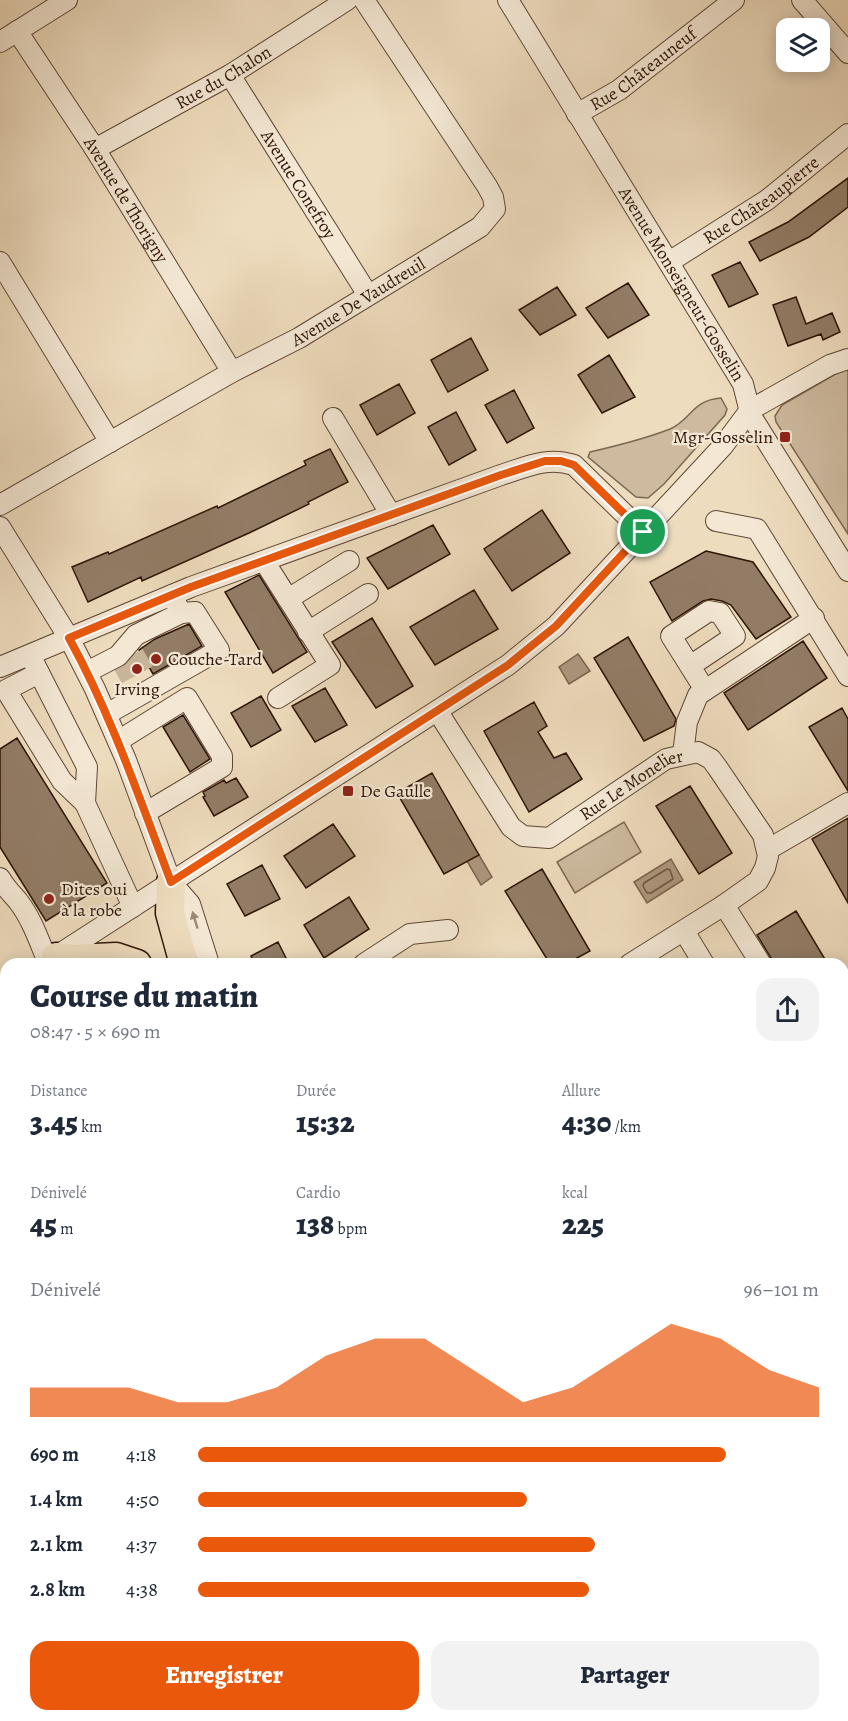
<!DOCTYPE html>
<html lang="fr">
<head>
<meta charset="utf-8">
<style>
	:root { --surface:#fff; --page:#f2f2f3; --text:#1f2937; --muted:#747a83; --accent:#ea580c }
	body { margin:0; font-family:Alegreya,serif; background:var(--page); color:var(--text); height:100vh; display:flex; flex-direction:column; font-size:22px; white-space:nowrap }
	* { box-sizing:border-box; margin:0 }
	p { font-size:20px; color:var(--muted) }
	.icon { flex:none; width:33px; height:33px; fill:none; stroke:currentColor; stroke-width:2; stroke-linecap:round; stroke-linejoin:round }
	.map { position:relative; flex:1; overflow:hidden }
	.drawer { position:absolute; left:0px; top:958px; width:849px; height:764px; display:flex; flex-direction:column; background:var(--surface); border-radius:18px 18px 0 0; box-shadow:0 3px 15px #0003 }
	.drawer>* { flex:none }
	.tools { position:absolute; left:776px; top:18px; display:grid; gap:12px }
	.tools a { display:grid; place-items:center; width:54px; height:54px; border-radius:12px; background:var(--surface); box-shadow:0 3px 15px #0003; font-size:30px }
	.pin { position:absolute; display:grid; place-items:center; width:51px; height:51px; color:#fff; margin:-26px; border:3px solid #fff; border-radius:50%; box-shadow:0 2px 6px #0007 }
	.round { display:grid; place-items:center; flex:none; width:63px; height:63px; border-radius:18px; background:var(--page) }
	.overview { display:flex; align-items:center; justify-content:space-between; height:102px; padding:0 30px }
	h1 { font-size:33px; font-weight:800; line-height:45px }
	.figures { display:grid; grid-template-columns:repeat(3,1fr); gap:9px; height:102px; padding:6px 30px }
	.figures div { display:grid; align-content:center }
	.figures b { font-size:30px; font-weight:800 }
	.figures small { font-size:16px; font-weight:400 }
	.figures p { font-size:16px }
	.chart { height:168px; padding:12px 30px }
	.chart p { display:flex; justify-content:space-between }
	.chart svg { width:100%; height:108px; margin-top:6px; fill:var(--accent); opacity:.7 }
	.cta { display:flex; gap:12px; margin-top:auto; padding:12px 30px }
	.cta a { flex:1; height:69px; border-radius:18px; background:var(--accent); color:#fff; font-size:24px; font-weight:800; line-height:69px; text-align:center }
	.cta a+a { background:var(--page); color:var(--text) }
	ul { padding:0 30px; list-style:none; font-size:20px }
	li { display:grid; grid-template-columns:96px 72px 1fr; align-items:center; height:45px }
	li i { height:15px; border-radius:8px; background:var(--accent) }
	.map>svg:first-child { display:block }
</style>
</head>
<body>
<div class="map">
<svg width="848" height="1721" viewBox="0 0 848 1721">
	<rect width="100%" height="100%" fill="#eedcbe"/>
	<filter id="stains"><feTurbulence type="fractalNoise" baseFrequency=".00333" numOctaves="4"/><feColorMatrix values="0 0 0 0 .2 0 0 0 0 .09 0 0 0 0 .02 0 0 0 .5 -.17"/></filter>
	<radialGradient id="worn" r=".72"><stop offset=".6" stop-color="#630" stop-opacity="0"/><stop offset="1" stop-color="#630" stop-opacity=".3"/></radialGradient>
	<path fill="#cdba9f" stroke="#7e6852" stroke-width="1.5" d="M848,369V534L776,422L775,416L782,405L839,372Z
		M721,398L727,409L725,415L664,484L648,498L636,497L588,457L590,452C616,446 645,439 670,429C691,420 692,400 721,398Z
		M624,822L641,852L575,893L557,862Z
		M848,1034V1098L843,1101V1038Z
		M848,1203V1339L843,1344V1206Z
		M6,1585V1644L1,1648L0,1589Z"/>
	<path fill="#ad987f" stroke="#7a644f" stroke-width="1.5" d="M578,654L590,671L569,684L559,667Z
		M479,855L492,877L481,885L467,861Z
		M671,859L683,880L647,903L634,882Z"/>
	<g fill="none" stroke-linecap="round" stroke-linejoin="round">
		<path stroke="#6e5642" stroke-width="1.5" d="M667,869L670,870L673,879L651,893H647L643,886L644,883Z"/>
	</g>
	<path fill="#927c66" stroke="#2e1506" stroke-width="1.5" d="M848,178V207L809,237L760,261L749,242L788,222Z
		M740,262L758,294L729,307L712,275Z
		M628,283L649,315L608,338L586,308Z
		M557,287L576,315L540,335L519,310Z
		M796,297L806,324L832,313L840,332L823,340L821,334L788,346L773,305Z
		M471,338L488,370L448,392L431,360Z
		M609,355L635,397L602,413L578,375Z
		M399,384L415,413L377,435L360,405Z
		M514,390L534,428L507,443L485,405Z
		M456,412L476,450L449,465L428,427Z
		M330,449L348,482L308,502L309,504L249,533L142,581L141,577L88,602L72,567L108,552L109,554L217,506L218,508L306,465L304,461Z
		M542,510L570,553L512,591L484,549Z
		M433,525L450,554L388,589L367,558Z
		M706,551L753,562L791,617L756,639L731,605L722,601L711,599L703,601L672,621L650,582Z
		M259,575L307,652L273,673L225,592Z
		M474,590L498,629L435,665L410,627Z
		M372,618L413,686L376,708L332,642Z
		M189,624L202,646L153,674L139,650L155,639Z
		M628,637L676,719L674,726L644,741L594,658Z
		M803,641L827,678L748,730L724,693Z
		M325,688L347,725L315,742L292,706Z
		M261,696L281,730L251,747L231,713Z
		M534,702L547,726L538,732L554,758L566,753L582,779L529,812L484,731Z
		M842,708L848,719V791L809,727Z
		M183,715L210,759L190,772L163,727Z
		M17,738L107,883L46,921L0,847V749Z
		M432,773L479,855L444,874L397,793Z
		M236,778L248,797L214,816L203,797L205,796L203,792L224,780L226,783Z
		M690,786L732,853L699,874L656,806Z
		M848,818V903L812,839Z
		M333,824L355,856L306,888L284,856Z
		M262,865L280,899L245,916L227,884Z
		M542,869L590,951L566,964H550L505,891Z
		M349,897L369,929L324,958L304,925Z
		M796,911L823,956L828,964H773L771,958L757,935Z
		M278,942L289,964H255L251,956Z"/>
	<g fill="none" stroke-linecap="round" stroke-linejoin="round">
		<path stroke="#c8b499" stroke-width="20" stroke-dasharray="20 10" stroke-linecap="butt" d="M134,654L147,677
			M121,661L134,685"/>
		<g stroke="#5e4734" stroke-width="22">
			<g id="minor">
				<path id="s1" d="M508,0L743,384L751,416L848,571"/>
				<path d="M802,0L848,53"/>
				<path id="s2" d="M17,31L95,149L232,372"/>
				<path d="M0,42L67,0"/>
				<path id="s3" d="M230,75L368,295"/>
				<path id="s4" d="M577,114L619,90L734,0"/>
				<path id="s5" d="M95,149L230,75L347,0"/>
				<path d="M0,262L110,442"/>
				<path id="s6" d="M669,262L767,200L848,134"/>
				<path d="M333,418L391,515"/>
				<path id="s7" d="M0,505L232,372L299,338L480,227L495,209L493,197L487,186L364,0"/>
				<path d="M716,521L757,529L848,676"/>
				<path d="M0,527L69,638L95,689L126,760L171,882L190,904L209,964"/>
				<path d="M264,561L330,665L278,698"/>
				<path d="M288,599L349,561"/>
				<path d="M308,632L368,594"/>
				<path d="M30,655L87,767L85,803L133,907"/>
				<path d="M690,666L735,636L720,613L709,611L671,636L705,690"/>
				<path d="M0,667L191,587L501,475C526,467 548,456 574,465L643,532"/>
				<path d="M87,672L118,656L136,635L181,613"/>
				<path d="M39,673L6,690L62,781L85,803"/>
				<path id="s8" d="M438,712L511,827L523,836L549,838L666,759L698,752L711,759L717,767L763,835L768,856L765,868L758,881L724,905L630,964"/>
				<path d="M107,714L219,650L195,612L181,613L172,595"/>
				<path d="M118,741L187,698L222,756V767L145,813"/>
				<path d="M683,754L687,722L698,695L814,618"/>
				<path d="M767,850L848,803"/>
				<path d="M0,878C5,887 11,893 18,901C32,919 39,941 48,962"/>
				<path d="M724,905L761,964"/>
				<path d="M684,931L704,964"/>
				<path d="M44,964L508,665L556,626L723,446L750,410L830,365L848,359"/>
				<path d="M364,964L410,934L448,930"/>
				<path d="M0,992L6,988"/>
				<path d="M843,1010L848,1007"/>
				<path d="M0,1012L6,1016"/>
				<path d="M0,1110L6,1106"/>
				<path d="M0,1155L6,1152"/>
				<path d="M0,1209L6,1219"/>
				<path d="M843,1362L848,1357"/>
				<path d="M0,1446L6,1455"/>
				<path d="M843,1553L848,1559"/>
				<path d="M0,1559L6,1555"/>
				<path d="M843,1679L848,1674"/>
				<path d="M843,1691L848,1696"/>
				<path d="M412,1716L416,1721"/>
				<path d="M706,1716L711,1721"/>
				<path d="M774,1716L779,1721"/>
				<path d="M301,1721L311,1716"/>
				<path d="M723,1721L729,1716"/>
				<path d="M797,1721L803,1716"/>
			</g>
		</g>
		<g stroke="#2e1506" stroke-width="26">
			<path id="major" d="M45,1716L50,1721"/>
		</g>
		<g stroke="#2e1506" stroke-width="31">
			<path id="highway" d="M171,882L170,913L184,964
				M56,957L74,959L116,957L137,964
				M843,1123L848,1120
				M843,1178L848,1174
				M0,1665L6,1661"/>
		</g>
		<use href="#minor" stroke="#f4e8d5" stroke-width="20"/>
		<use href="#major" stroke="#eedcbe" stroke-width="24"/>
		<use href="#highway" stroke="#eedcbe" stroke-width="28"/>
		<g stroke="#2e1506" stroke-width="26" stroke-linecap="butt">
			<path id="major-bridge" d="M0,1706L6,1712"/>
		</g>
		<use href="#major-bridge" stroke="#eedcbe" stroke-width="24"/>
	</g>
	<defs><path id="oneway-solid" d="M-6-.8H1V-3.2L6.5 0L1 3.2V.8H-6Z" transform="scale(1.5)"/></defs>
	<use fill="#9b8978" href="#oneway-solid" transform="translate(195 920) rotate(-107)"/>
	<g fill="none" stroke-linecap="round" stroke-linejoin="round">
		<g stroke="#fff" stroke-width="12">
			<path id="route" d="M545,461H561L574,465L643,532L556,626L508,665L171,882C140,800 112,716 69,638L191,587L501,475Z"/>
		</g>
		<use href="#route" stroke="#ea580c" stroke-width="8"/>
	</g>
	<g fill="#8f2418" stroke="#f4e8d5" stroke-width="2">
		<rect x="779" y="431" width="12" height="12" rx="3"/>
		<circle cx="156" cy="659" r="6"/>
		<circle cx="137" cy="669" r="6"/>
		<rect x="342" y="785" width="12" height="12" rx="3"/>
		<circle cx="49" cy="899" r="6"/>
	</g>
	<g text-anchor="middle" stroke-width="4.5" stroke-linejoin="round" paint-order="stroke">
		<g font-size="18" fill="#2e1506" stroke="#f4e8d5">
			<text dy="6" stroke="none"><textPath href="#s4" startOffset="80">Rue Châteauneuf</textPath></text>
			<text dy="6" stroke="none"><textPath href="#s5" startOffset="147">Rue du Chalon</textPath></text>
			<text dy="6" stroke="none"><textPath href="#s3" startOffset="129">Avenue Conefroy</textPath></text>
			<text dy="6" stroke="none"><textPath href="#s6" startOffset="111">Rue Châteaupierre</textPath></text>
			<text dy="6" stroke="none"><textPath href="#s2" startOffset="201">Avenue de Thorigny</textPath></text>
			<text dy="6" stroke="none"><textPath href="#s1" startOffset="333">Avenue Monseigneur-Gosselin</textPath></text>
			<text dy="6" stroke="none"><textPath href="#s7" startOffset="412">Avenue De Vaudreuil</textPath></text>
			<text dy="6" stroke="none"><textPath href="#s8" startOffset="276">Rue Le Monelier</textPath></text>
		</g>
		<g font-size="18" fill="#2e1506" stroke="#f4e8d5" text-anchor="start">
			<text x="773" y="443" text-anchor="end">Mgr-Gosselin</text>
			<text x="168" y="665">Couche-Tard</text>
			<text x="137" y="695" text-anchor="middle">Irving</text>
			<text x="360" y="797">De Gaulle</text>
			<text x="61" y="895">Dites oui<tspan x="61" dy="21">à la robe</tspan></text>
		</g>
	</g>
	<rect width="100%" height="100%" filter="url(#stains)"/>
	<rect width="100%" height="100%" fill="url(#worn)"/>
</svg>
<div class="tools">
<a><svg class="icon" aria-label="layers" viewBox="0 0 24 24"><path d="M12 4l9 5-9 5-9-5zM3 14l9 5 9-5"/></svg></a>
</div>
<div class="pin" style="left:643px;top:532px;background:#1e9e55"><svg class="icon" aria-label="arrive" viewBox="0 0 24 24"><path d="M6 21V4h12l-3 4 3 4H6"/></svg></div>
<section class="drawer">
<div class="overview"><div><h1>Course du matin</h1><p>08:47 · 5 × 690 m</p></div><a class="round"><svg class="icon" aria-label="share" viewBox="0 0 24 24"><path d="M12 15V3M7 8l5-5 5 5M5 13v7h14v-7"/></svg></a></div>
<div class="figures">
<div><p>Distance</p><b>3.45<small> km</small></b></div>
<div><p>Durée</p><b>15:32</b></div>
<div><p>Allure</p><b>4:30<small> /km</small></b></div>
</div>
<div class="figures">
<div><p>Dénivelé</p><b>45<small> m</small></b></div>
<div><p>Cardio</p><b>138<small> bpm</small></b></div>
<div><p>kcal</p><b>225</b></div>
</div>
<div class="chart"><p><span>Dénivelé</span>96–101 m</p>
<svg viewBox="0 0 160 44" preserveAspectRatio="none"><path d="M0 44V32L10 32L20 32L30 38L40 38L50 32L60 19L70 12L80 12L90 25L100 38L110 32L120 19L130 6L140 12L150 25L160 32V44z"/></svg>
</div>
<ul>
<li><b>690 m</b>4:18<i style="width:85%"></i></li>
<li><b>1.4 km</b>4:50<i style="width:53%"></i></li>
<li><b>2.1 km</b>4:37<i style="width:64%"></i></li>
<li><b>2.8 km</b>4:38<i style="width:63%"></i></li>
</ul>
<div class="cta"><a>Enregistrer</a><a>Partager</a></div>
</section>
</div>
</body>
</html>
